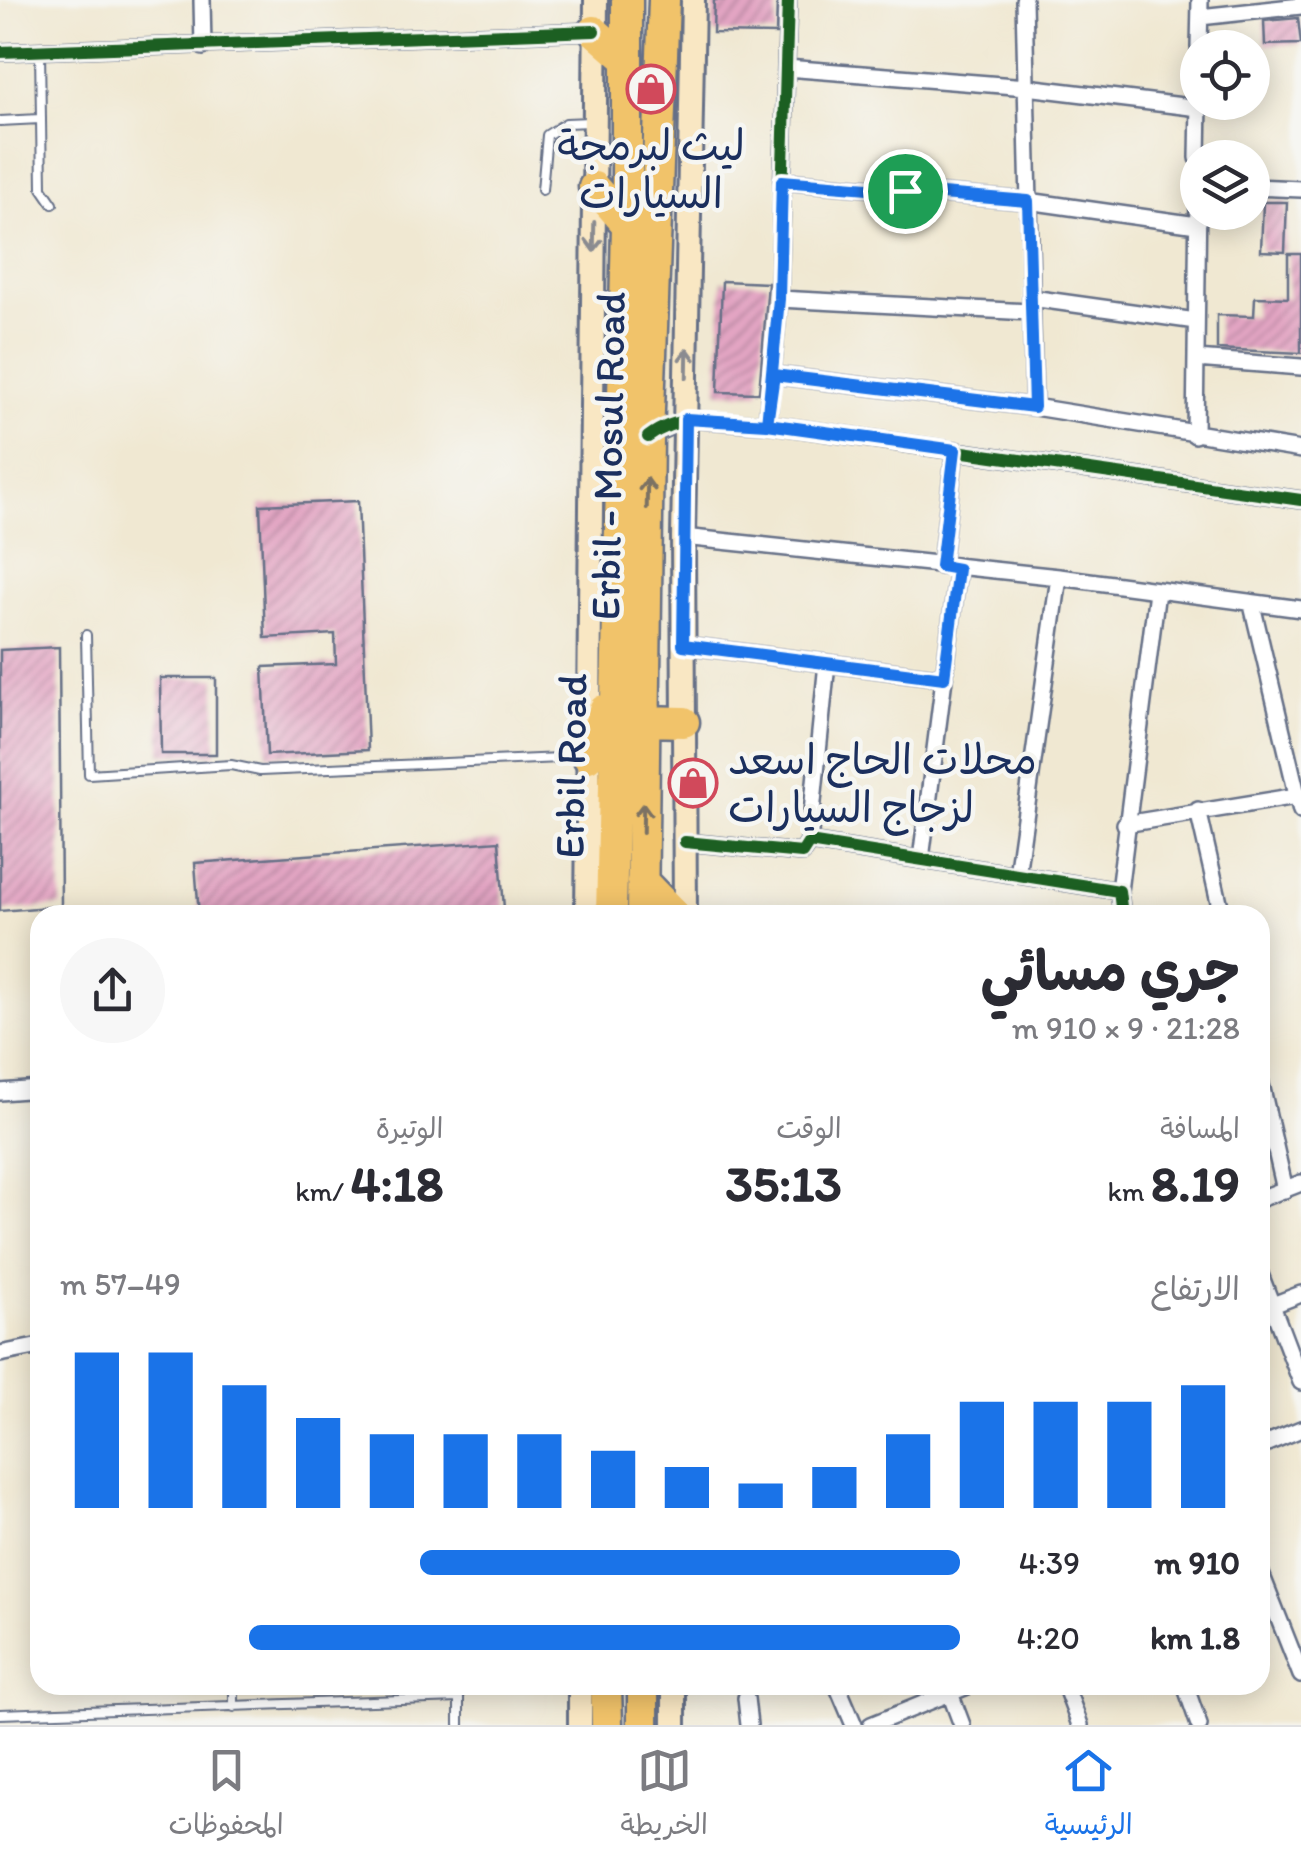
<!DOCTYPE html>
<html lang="ar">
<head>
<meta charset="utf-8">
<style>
	:root { --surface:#fff; --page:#f7f7f7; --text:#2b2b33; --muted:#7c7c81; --line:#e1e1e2; --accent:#1a73e8 }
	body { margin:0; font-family:Itim,"Playpen Sans Arabic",sans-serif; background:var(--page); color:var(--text); direction:rtl; height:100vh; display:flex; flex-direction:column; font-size:38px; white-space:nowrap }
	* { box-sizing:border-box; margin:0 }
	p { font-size:32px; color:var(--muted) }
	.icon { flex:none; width:55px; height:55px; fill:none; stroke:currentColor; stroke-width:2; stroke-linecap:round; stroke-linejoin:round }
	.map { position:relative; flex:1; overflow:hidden; direction:ltr }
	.panel { position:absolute; left:30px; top:905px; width:1240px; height:790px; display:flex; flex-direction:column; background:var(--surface); border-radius:30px; box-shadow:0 5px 25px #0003; direction:rtl }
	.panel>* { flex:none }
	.tools { position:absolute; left:1180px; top:30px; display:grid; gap:20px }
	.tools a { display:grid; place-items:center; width:90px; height:90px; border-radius:50%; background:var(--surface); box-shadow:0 5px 25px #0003; font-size:50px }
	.pin { position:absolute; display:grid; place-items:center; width:85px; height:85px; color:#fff; margin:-42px; border:5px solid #fff; border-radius:50%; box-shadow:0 2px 10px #0007 }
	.round { display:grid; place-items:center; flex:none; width:105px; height:105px; border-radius:52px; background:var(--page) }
	.summary { display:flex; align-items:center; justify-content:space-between; height:170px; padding:0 30px }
	h1 { font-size:55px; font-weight:700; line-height:75px }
	.metrics { display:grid; grid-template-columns:repeat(3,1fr); gap:15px; height:170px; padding:10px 30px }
	.metrics div { display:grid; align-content:center }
	.metrics b { font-size:50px; font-weight:700 }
	.metrics small { font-size:28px; font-weight:400 }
	.metrics p { font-size:28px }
	.chart { height:280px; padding:20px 30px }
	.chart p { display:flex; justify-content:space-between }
	.chart svg { width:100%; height:180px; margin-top:10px; stroke:var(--accent); stroke-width:6 }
	ul { padding:0 30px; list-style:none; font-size:32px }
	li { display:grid; grid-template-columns:160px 120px 1fr; align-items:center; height:75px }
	li i { height:25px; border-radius:12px; background:var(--accent) }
	.dock { display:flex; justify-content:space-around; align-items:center; height:140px; border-top:2px solid var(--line); background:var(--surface); font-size:28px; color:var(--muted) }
	.dock a { display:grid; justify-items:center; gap:5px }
	.dock .selected { color:var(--accent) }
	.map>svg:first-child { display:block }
</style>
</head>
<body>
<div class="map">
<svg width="1301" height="1725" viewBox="0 0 1301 1725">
	<defs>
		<pattern id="building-hatch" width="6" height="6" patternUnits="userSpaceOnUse" patternTransform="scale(2.5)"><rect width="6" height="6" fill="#e3a5c3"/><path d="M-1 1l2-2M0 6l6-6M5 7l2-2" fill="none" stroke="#b787a2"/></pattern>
	</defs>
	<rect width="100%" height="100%" fill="#f6f6f2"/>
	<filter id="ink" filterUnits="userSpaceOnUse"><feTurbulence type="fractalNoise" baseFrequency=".01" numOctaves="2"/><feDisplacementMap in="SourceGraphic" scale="20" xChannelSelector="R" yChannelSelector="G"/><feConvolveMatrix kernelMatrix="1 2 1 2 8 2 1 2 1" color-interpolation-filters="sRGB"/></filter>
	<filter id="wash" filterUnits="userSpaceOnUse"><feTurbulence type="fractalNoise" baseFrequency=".0048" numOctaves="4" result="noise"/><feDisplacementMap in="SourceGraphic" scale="40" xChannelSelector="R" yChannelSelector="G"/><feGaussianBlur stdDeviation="2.25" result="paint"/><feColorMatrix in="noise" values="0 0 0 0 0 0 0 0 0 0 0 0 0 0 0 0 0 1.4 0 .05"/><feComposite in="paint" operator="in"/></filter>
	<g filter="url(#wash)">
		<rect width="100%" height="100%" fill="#f0e8d2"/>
		<g id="blocks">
			<path fill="url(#building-hatch)" d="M714,0H777L776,34L713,33Z
				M1298,18L1301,44L1265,45L1264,21Z
				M1263,202H1287L1285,252L1261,251Z
				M1288,254H1301V353L1217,349V315L1254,316L1255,297L1288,298Z
				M722,281L768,283L759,393L718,392Z
				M358,501L368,750L267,755L263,667L336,664L335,634L265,638L260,505Z
				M59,647L61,906L0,911V650Z
				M160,678H216V754H161Z
				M499,841L504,909L419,915H199L195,863Z"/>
		</g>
	</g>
	<g filter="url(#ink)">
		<use href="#blocks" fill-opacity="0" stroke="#667087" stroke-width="2.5"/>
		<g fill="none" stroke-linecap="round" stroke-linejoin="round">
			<g stroke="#667087" stroke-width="12">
				<path id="lane" d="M40,51L42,188L53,204
					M0,121L40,119
					M542,190L547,135L566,123L590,122
					M86,635L89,774L231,765L260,771L584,757
					M234,1685V1707
					M459,1685V1725
					M0,1714L459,1698"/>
			</g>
			<g stroke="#667087" stroke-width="20">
				<path id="street" d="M202,0L203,47
					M1024,0L1034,407
					M1200,17L1301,6
					M1199,48L1200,0
					M0,52L594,31
					M786,68L1027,87L1199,108
					M1198,158L1199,102
					M782,181L1028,201L1197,225
					M1252,187L1301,189
					M1031,298L1196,321
					M779,299L1031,312
					M1196,359L1301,367
					M774,375L1034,407L1301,450
					M767,424L779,299L788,0
					M1195,435L1198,193
					M650,436L686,419L767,424L1301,500
					M683,537L1059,577L1301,609
					M941,566L955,450
					M1252,605L1301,811
					M683,645L944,678
					M1198,810L1222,915
					M1125,824L1297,796
					M685,842L802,853L809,842L1119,891L1122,915
					M809,842L827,663
					M921,859L958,569
					M1017,875L1059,577
					M1119,891L1157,591
					M1260,1080L1285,1190
					M0,1092L40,1089
					M1260,1199L1301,1183
					M1260,1274L1301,1382
					M1260,1310L1301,1294
					M0,1354L40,1346
					M1260,1446L1301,1429
					M1260,1571L1301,1675
					M837,1685L854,1725
					M1065,1685L1080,1725
					M1185,1685L1199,1725
					M950,1693L962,1725
					M746,1698L749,1725
					M871,1725L970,1685"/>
			</g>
			<g stroke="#667087" stroke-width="28">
				<path id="secondary" d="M587,915L596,0
					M685,915L683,537L693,0
					M674,1685V1725
					M580,1725V1685"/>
			</g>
			<g stroke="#667087" stroke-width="35">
				<path id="highway" d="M594,31L627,60
					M594,187L627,225
					M644,721L684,722
					M588,757L604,710
					M642,881L675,915
					M611,915L627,225V0
					M642,915L648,437L664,0
					M606,1685L607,1725
					M643,1685V1725"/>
			</g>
			<use href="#lane" stroke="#fff" stroke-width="8"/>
			<use href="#street" stroke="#fff" stroke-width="15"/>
			<use href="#secondary" stroke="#f9e7c3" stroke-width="22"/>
			<use href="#highway" stroke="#f1c36a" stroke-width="30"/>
			<g stroke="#f6f6f2" stroke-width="19">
				<path id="cycleway" d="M0,52L594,31
					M767,424L779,299L788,0
					M648,437C684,410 725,421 767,424L1301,500
					M685,842L802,853L809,842L1119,891L1122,915"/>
			</g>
			<use href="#cycleway" stroke="#1b5e20" stroke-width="12"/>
		</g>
		<defs><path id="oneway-shaft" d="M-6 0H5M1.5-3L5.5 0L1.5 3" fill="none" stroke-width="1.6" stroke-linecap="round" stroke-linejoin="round" transform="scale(2.5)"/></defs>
		<g stroke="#8a8b90">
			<use href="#oneway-shaft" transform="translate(594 237) rotate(91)"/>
			<use href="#oneway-shaft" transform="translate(687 363) rotate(-89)"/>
		</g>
		<g stroke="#7b7263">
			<use href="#oneway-shaft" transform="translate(647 493) rotate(-89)"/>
			<use href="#oneway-shaft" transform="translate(643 818) rotate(-89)"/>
		</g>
	</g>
	<g fill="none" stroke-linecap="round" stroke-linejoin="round" filter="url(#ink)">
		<g stroke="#fff" stroke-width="20">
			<path id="route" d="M905,191L782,181L779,299L767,424L686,419L683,645L944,678L958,569L941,566L955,450L767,424L774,375L1034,407L1028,201L905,191"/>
		</g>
		<use href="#route" stroke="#1a73e8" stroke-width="12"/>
	</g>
	<defs>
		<g id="shop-ring" transform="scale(2.5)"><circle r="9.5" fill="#f6f6f2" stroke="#d1495b" stroke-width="1.5"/><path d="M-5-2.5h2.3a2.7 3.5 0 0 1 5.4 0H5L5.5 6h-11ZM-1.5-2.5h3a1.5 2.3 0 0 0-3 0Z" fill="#d1495b"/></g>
	</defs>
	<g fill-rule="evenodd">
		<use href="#shop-ring" x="651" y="89"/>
		<use href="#shop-ring" x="693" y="783"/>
	</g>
	<g text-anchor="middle" stroke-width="9" stroke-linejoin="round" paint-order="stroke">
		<g font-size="42" fill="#1b2f5e" stroke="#f6f6f2">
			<text x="651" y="160">ليث لبرمجة<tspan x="651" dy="48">السيارات</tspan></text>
			<text x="728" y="774" text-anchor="start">محلات الحاج اسعد<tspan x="728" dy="48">لزجاج السيارات</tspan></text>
		</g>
		<g font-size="42" fill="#1b2f5e" stroke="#f6f6f2">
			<text transform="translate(607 456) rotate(-89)" y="15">Erbil - Mosul Road</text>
			<text transform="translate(570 766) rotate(-89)" y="15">Erbil Road</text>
		</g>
	</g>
</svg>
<div class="tools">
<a><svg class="icon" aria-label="locate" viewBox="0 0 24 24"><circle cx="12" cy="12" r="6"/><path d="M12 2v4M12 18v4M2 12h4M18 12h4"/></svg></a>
<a><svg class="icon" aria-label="layers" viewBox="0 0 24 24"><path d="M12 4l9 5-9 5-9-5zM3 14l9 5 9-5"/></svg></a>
</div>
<div class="pin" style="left:905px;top:191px;background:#1e9e55"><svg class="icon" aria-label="arrive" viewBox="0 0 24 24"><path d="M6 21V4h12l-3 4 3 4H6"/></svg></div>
<section class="panel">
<div class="summary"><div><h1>جري مسائي</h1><p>21:28 · 9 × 910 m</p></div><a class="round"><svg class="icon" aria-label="share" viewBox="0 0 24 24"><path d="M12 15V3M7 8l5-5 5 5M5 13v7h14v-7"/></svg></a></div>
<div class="metrics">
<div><p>المسافة</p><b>8.19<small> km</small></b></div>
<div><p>الوقت</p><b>35:13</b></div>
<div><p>الوتيرة</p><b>4:18<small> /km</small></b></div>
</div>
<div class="chart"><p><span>الارتفاع</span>49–57 m</p>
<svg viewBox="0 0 160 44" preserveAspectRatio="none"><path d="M5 44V6M15 44V6M25 44V14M35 44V22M45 44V26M55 44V26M65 44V26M75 44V30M85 44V34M95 44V38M105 44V34M115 44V26M125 44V18M135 44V18M145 44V18M155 44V14"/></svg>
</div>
<ul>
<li><b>910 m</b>4:39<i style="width:60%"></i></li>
<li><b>1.8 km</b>4:20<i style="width:79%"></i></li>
</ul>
</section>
</div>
<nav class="dock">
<a class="selected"><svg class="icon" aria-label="home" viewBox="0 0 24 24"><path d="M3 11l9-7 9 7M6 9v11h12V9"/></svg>الرئيسية</a>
<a><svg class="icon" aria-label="map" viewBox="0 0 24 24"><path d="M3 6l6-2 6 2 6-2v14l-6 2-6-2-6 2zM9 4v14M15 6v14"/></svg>الخريطة</a>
<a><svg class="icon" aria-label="saved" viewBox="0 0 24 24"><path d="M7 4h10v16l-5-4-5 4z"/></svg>المحفوظات</a>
</nav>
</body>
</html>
